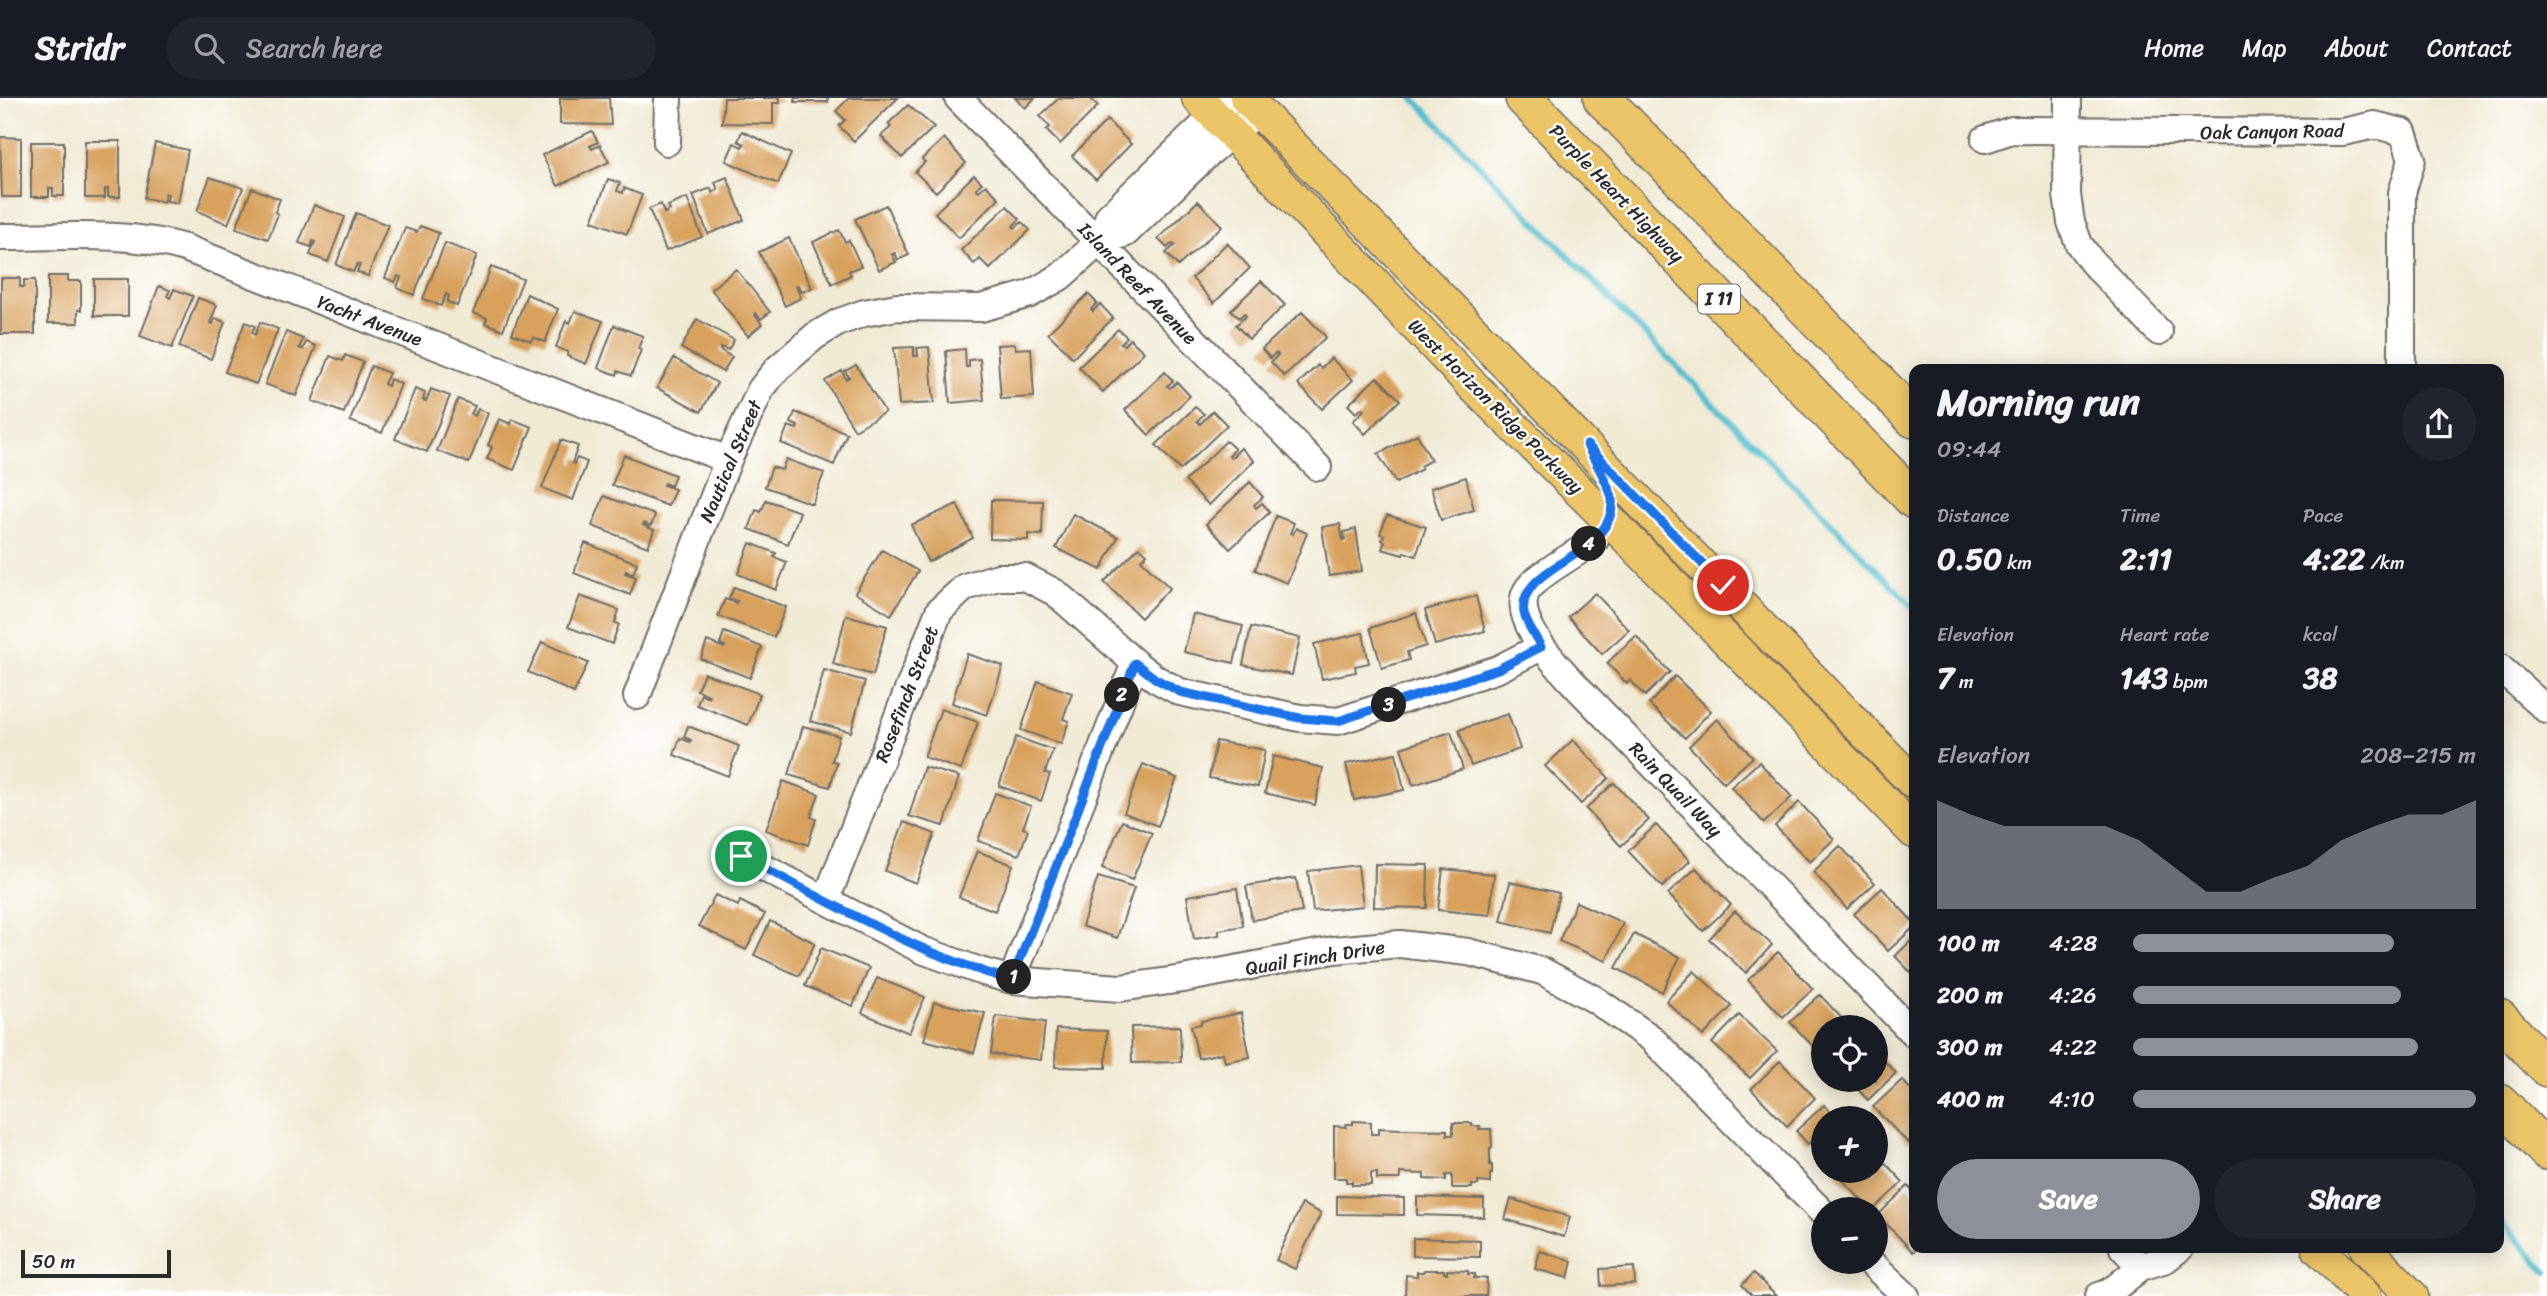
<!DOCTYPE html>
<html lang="en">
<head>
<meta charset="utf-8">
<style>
	:root { --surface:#171b24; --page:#20242c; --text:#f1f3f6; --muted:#9ea1a6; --line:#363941; --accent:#8c9099 }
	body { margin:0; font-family:Sriracha,sans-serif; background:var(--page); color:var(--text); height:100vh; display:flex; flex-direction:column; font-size:26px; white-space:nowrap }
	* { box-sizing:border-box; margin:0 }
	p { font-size:23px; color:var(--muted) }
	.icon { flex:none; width:38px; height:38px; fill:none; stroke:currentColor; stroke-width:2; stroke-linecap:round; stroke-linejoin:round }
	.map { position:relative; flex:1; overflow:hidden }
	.sheet { position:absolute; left:1909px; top:266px; width:595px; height:889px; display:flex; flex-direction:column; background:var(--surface); border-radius:14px; box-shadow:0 4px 18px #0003 }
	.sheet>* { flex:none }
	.tools { position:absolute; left:1811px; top:917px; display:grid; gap:14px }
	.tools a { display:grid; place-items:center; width:77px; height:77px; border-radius:50%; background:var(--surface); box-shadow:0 4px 18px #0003; font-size:35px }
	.scale { position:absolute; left:21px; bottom:18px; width:150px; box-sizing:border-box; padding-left:7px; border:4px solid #2b2b2b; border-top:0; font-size:19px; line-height:24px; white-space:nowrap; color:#2b2b2b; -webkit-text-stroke:5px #fff; paint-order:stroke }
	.pin { position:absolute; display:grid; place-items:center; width:60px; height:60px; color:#fff; margin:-30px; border:4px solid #fff; border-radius:50%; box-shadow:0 2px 7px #0007 }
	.km { position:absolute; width:35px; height:35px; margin:-18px; border-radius:50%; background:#222; color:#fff; font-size:19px; line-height:35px; text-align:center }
	.round { display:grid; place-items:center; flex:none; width:74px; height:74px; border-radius:37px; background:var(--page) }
	.overview { display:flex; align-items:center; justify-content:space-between; height:119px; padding:0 28px }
	h1 { font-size:38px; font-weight:700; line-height:52px }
	.metrics { display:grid; grid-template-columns:repeat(3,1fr); gap:10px; height:119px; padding:7px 28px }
	.metrics div { display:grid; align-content:center }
	.metrics b { font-size:30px; font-weight:700 }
	.metrics small { font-size:19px; font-weight:400 }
	.metrics p { font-size:19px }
	.chart { height:196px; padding:14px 28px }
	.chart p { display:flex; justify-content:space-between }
	.chart svg { width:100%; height:126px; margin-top:7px; fill:var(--accent); opacity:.7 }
	.primary-button { display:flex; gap:14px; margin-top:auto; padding:14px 28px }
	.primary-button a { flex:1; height:80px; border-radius:42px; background:var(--accent); color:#fff; font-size:28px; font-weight:700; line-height:80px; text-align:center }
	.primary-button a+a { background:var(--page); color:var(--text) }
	ul { padding:0 28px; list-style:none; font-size:23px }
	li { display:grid; grid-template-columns:112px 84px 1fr; align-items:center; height:52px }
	li i { height:18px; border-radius:9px; background:var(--accent) }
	header { display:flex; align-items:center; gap:42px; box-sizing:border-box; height:98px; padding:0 35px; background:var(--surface); border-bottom:2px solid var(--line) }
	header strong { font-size:33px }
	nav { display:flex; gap:38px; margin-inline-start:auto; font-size:24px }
	.search { width:490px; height:63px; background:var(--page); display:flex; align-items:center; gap:18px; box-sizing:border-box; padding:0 24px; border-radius:38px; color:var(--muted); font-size:26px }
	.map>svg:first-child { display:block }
</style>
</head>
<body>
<header>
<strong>Stridr</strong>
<div class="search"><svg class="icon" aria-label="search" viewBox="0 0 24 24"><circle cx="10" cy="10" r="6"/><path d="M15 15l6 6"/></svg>Search here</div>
<nav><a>Home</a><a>Map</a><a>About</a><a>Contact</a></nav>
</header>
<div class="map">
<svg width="2547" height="1198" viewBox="0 0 2547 1198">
	<rect width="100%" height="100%" fill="#fff"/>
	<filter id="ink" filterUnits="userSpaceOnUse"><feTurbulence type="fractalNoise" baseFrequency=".0143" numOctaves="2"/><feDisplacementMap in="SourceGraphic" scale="14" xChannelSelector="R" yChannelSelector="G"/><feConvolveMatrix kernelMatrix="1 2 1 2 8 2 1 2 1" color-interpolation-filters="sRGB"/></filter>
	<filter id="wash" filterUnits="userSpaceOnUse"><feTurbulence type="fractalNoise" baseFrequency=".00686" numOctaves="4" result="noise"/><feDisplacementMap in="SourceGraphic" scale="28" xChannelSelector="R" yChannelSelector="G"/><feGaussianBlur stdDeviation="1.57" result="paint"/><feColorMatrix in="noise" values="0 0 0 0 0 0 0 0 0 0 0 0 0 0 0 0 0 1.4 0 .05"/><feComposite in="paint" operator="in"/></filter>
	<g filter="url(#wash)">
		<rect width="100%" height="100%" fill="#f1ebd5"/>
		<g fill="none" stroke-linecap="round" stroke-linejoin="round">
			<path stroke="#53becf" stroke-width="6" d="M1413,0L1914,510
				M2499,1121L2547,1174"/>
		</g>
		<g id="blocks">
			<path fill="#d8a15c" d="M560,0H609L611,27L560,26Z
				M724,0H780V5H773V26L722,25Z
				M795,0H828V4H795Z
				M849,0H898L854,43L839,28L845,22L836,13Z
				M1015,0H1035L1025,10Z
				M1059,0H1090L1098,8L1060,46L1046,32L1050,29L1040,18Z
				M908,7L934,29L902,60L881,38L891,29L888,26Z
				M1107,22L1131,46L1096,82L1072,58Z
				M592,33L598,44L590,48L592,51L600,47L609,64L558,88L542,57Z
				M742,33L791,56L778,86L726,63L734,45L742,49L744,46L738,43Z
				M0,39L21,40V99H2Z
				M944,40L966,65L936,94L915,74L925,64L922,61Z
				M85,43H120V99H108V91H105V100H85Z
				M31,44H64V98H53V90H49V99H31Z
				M155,45L188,52L178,105L167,103L168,96L165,95L164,104L144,100Z
				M974,77L982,85L976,90L979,93L986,87L999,100L959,140L935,115Z
				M210,79L243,90L228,126L197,113Z
				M727,79L744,122L708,136L693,97L711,90L712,95L718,92L715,84Z
				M608,81L620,85L617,93L623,95L624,90L642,97L627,136L592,123Z
				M252,90L280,101L275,114L278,116L268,141L236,130Z
				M687,100L702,139L666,153L649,111L661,106L664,115L670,112L668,108Z
				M1198,103L1222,128L1178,168L1166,155L1175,147L1173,145L1167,150L1158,141Z
				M314,107L345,119L328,164L310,157L315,144L313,143L311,149L299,145Z
				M886,107L909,157L898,162L895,155L892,156L896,164L879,172L855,121Z
				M1007,108L1020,121L1013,128L1015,130L1022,124L1030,132L990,171L980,161L974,166L961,152Z
				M356,115L388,127L368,178L357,174L360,167L357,166L353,174L336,167Z
				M420,128L439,135L414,197L397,190L401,179L398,178L395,184L385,180L405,130L417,134Z
				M839,132L845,144L849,142L861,168L849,173L851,177L832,186L813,144Z
				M789,140L812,190L801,194L798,187L796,188L801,200L785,208L759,154Z
				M445,145L477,157L457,208L447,204L449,198L446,196L441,208L423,201Z
				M1227,145L1250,170L1214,205L1192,180Z
				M491,169L523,181L503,232L485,225L487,220L473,215Z
				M736,171L770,214L761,221L756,215L755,217L762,226L748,238L711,191Z
				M48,178H68V183H81V212H78V225H48Z
				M1,180H20V189H24V182H35V236H1Z
				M94,181H128V218H94Z
				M1261,183L1285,207L1249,241L1236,227L1246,218L1244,215L1239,220L1231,212Z
				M159,188L170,192L167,198L170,200L174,191L193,198L172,250L140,238Z
				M527,196L558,211L545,244L533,239L531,243L512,236Z
				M1088,196L1097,205L1091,211L1093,213L1100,206L1113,220L1073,260L1048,235Z
				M198,200L217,207L210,225L213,226L215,220L225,224L211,261L179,249Z
				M575,213L603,223L586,266L567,258L568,254L556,249L566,223L570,225Z
				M1302,214L1326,239L1284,278L1271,264L1278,257L1276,255L1270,260L1262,251Z
				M697,221L734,242L728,252L721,249L720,252L732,259L723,274L681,250Z
				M245,224L255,228L252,235L255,237L260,224L278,231L256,286L225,274Z
				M614,227L643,238L638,251L641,252L631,278L618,273L617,277L598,270Z
				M1118,231L1127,239L1121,245L1124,247L1130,241L1144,254L1103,294L1079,269Z
				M286,234L303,241L299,250L303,251L306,244L316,248L296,298L265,286Z
				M1015,246L1016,251L1031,250L1034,299L1001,301L997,247Z
				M914,249V258H918L917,250L929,249L934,305L899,307L894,250Z
				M965,251L966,269H969V262L980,261L984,302L950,305L946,253Z
				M345,257L363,264L344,315L312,303L330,258L343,263Z
				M674,260L717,285L701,314L657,290Z
				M1331,260L1353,282L1322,311L1298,286L1318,267L1321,270Z
				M856,267L885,314L855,332L825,283L842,273L846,281L849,279L845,273Z
				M371,268L389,275L384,286L388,288L390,281L401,286L382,335L350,323Z
				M1165,274L1173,283L1167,288L1170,290L1177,284L1190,298L1149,337L1125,312Z
				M1377,279L1400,302L1365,336L1353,323L1364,312L1362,310L1356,315L1348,307Z
				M415,291L425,295L423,302L426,303L431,291L450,298L427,354L395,341Z
				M458,301L475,308L471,316L475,318L478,311L488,315L469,365L437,353Z
				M1195,309L1204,316L1197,323L1200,326L1213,313L1227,327L1180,372L1156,347Z
				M795,314L847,335L834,367L781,345L788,328L797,331L798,328L791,325Z
				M499,321L511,326L512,321L532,329L514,372L487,361L492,349L488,347Z
				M1417,336L1431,362L1420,368L1422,371L1396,385L1378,356Z
				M561,342L578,348L572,365L574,366L577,360L587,364L573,402L542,390Z
				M1226,343L1235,351L1229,358L1231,360L1241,350L1254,363L1209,407L1185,383Z
				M624,357L675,377L671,388L664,385L663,387L675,391L668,408L612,387Z
				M786,361L824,375L812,406L765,389L772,369L782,372Z
				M1466,379L1474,412L1441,422L1431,390Z
				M1250,384L1263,399L1254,407L1256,410L1262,405L1270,414L1230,451L1206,426Z
				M604,398L655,417L651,428L644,425L643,427L654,432L648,449L592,428Z
				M766,402L800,414L788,446L749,431L756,412L761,414Z
				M991,402L1043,403L1042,437L1028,436V442L990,441Z
				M957,406L973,440L928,464L911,427Z
				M1073,416L1118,439L1101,472L1056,450Z
				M1387,417L1426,429L1416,458L1404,454L1403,457L1382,451L1385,443L1382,442L1384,437L1380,436Z
				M1276,418L1294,425L1290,435L1293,436L1296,430L1307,435L1287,485L1255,472Z
				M1340,426L1343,442L1345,441L1344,434L1356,431L1362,473L1329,478L1322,429Z
				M585,445L637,465L633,476L626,473L625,475L636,479L630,497L574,475Z
				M750,445L776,455L774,459L787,464L776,492L738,476Z
				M1139,449L1147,456L1141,462L1170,490L1141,520L1104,484Z
				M882,452L918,473L891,517L855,495Z
				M734,489L786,509L774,539L718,518L725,501L736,505L737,503L729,500Z
				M1595,495L1629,532L1602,556L1568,519Z
				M580,498L619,512L615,525L619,526L612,546L568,529Z
				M1476,498L1485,533L1435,547L1425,512Z
				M1416,515L1426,548L1407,554L1409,562L1382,570L1370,530Z
				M1193,516L1243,528L1234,565L1184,554Z
				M846,517L887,528L873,577L833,566Z
				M1251,529L1300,540L1292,577L1243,567Z
				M724,534L762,549L750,580L701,561L707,543L724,550L725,548L720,546Z
				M1363,535L1369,565L1355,568L1356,574L1322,581L1314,546Z
				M1636,538L1670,574L1645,598L1630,582L1627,586L1607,565Z
				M542,544L588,565L574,595L528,574Z
				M967,556L1003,568L987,617L952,605Z
				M824,572L865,583L851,634L810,623Z
				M704,575L760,596L748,627L697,607L701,596L708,599L709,597L697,592Z
				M1675,578L1711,613L1685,640L1649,606Z
				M1038,583L1072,595L1063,621L1069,623L1061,646L1021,632Z
				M941,611L978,624L961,672L924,659Z
				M1508,616L1520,651L1471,668L1459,632Z
				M1717,621L1753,659L1724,685L1689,648Z
				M688,628L739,648L728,678L674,657L680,640L690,644L691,642L684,639Z
				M803,628L839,638L832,663L837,664L830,689L789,677Z
				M1451,634L1463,671L1413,687L1401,650Z
				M1016,639L1053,652L1045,675L1050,676L1041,703L999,688Z
				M1573,642L1609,680L1581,706L1545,668Z
				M1216,643L1265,652L1258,689L1209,680Z
				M1396,655L1404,692L1354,702L1346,666Z
				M1273,658L1323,670L1315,707L1265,695Z
				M1759,664L1792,699L1764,725L1731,689Z
				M1143,666L1177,680L1158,728L1124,715Z
				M924,669L959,679L944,728L909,718Z
				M783,683L819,696L811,719L816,721L808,747L766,732Z
				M1614,685L1649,722L1621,748L1586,711Z
				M995,695L1031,708L1023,730L1028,732L1019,757L978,743Z
				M1799,704L1834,741L1810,764L1775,728Z
				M1122,723L1152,735L1132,782L1102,770Z
				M904,724L935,736L916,785L885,773Z
				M1656,727L1690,763L1662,789L1628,753Z
				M1840,748L1875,785L1847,811L1813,774Z
				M977,753L1013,767L995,813L959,799Z
				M1375,766L1428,767L1427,810L1374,809Z
				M1358,767L1363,808L1313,813L1308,773Z
				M1696,770L1731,807L1703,833L1668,796Z
				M1443,771L1494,776L1490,817L1438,812Z
				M1098,779L1134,790L1117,840L1082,828Z
				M1296,780L1302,814L1252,822L1246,788Z
				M1510,784L1559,795L1550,835L1501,823Z
				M1237,790L1243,828L1219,832V837L1194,841L1187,798Z
				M1882,790L1914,825V829L1888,853L1854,816Z
				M715,797L738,808L740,803L765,816L746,852L699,828Z
				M1576,804L1623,825L1606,863L1559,843Z
				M1735,813L1772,847L1746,875L1709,841Z
				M770,823L815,845L799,878L754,857Z
				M1634,836L1680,859L1662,894L1616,870Z
				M1914,840V878L1895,858Z
				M821,850L869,870L853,908L805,888Z
				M1778,854L1813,891L1783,919L1748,882Z
				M1694,873L1732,908L1703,938L1666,903Z
				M877,880L925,899L909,935L862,915Z
				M1820,897L1850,929H1824V960L1790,924Z
				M934,904L985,915L974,955L924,942Z
				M1241,915L1250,959L1225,964L1223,955L1198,960L1191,928L1201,926V923Z
				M1739,917L1777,953L1750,980L1712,945Z
				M996,918L1045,924L1041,962L991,956Z
				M1180,928L1181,964L1132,965L1131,929Z
				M1056,931L1107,933L1106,970L1055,969Z
				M1876,954L1896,975L1868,1002L1849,982H1876Z
				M1780,963L1815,1000L1787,1028L1751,991Z
				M1902,982L1914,995V1038L1908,1045L1873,1009Z
				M1824,1007L1836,1020H1824V1053L1813,1041L1808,1046L1796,1033Z
				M1353,1023L1371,1024V1036H1379V1030L1400,1031L1447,1032V1037H1453V1025H1472V1028H1480L1479,1031H1491L1492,1050H1490V1067H1492V1076H1490V1085L1478,1084V1087H1472V1090H1452V1077H1446V1082L1424,1081V1076L1400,1075V1081H1377V1075H1371V1087H1352V1084H1346V1080H1334V1028L1346,1029V1026H1353Z
				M1876,1055L1903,1084L1874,1111H1870L1835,1074L1876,1073Z
				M1908,1088L1914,1095V1150H1918L1913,1154L1878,1117Z
				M1337,1098L1404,1100V1117L1337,1116Z
				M1417,1099L1484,1101V1119L1417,1117Z
				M1511,1101L1570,1119L1564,1139L1505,1121Z
				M1302,1106L1321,1115L1295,1171L1276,1162Z
				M1413,1140L1480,1142V1159L1413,1158Z
				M1540,1153L1572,1163L1568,1180L1535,1171Z
				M1634,1169L1635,1186L1601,1188L1600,1171Z
				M1424,1172H1444V1175H1447V1172L1468,1173V1176H1475L1474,1180H1487L1486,1198H1405L1406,1177L1417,1178V1174H1423Z
				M1754,1175L1776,1198H1752L1742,1187Z"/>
		</g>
	</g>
	<g filter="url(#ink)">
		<use href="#blocks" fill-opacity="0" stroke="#706e66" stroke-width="2"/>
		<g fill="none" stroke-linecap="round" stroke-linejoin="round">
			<g stroke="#706e66" stroke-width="30">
				<path id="minor" d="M958,0L1318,369
					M2068,0L2067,97L2071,124L2079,146L2092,164L2159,234
					M1985,41L2012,32L2343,34L2375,27L2403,34L2412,61L2402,95V271
					M667,44L668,0
					M0,139C62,139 126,133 185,150L728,362
					M1098,145L1126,135L1210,54L1259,13
					M1595,442C1575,457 1550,469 1532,486C1502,515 1560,570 1579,591L1914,936
					M2499,569L2547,612
					M637,598L728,362L761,291L777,271L815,238L839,224L864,215L897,209L981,210L1030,196L1060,179L1098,145L1109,118L1232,0
					M741,758L922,852L980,873L1012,882L1120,890L1183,881L1334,852L1400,846L1468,854L1542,873L1594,901L1651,940L1824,1116
					M826,802L939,513L965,489L998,479H1025L1056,495L1135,565L1156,581L1180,594L1300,620L1338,623L1498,571L1541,549
					M1012,882L1135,565
					M2123,1150L2141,1169
					M1870,1164L1906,1198
					M2099,1198L2110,1194L2141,1169L2166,1161L2180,1150"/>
			</g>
			<g stroke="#706e66" stroke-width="35">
				<path id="major" d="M1198,0L1470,285L1635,448L1914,734
					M1246,0L1914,685
					M2318,1150L2365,1198
					M2366,1150L2412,1198"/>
			</g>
			<g stroke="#706e66" stroke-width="40">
				<path id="highway" d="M1524,0L1914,402
					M1602,0L1914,321
					M2499,920L2547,970
					M2499,1004L2547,1053"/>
			</g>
			<use href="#minor" stroke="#fff" stroke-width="26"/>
			<use href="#major" stroke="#edc569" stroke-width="32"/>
			<use href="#highway" stroke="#edc569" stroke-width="37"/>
		</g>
	</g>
	<g fill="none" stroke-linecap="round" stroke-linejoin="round" filter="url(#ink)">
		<g stroke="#fff" stroke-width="14">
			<path id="route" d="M741,758C830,804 916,856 1012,882L1135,565L1156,581L1180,594L1300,620L1338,623L1498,571L1541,549C1536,539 1526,526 1524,515C1516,466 1617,458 1612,401C1611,390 1592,359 1587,347L1723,487"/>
		</g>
		<use href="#route" stroke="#1a73e8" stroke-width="9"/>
	</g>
	<g text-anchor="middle" stroke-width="5" stroke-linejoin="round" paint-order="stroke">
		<rect fill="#fff" stroke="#6b6b6b" stroke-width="2" x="1698" y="186.5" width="42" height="29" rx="5"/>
		<g font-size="18" font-weight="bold" fill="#2b2b2b">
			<text x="1719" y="207">I 11</text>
		</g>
		<g font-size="19" fill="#2b2b2b" stroke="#fff">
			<text transform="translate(2272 33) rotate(-1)" y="7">Oak Canyon Road</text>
			<text transform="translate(1617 95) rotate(46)" y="7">Purple Heart Highway</text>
			<text transform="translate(1138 185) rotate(46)" y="7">Island Reef Avenue</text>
			<text transform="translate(370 222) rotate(21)" y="7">Yacht Avenue</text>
			<text transform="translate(1496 308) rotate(45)" y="7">West Horizon Ridge Parkway</text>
			<text transform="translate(730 363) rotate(-67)" y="7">Nautical Street</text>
			<text transform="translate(906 596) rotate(-69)" y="7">Rosefinch Street</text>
			<text transform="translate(1676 691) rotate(46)" y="7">Rain Quail Way</text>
			<text transform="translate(1315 859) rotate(-9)" y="7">Quail Finch Drive</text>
		</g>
	</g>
</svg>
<div class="tools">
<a><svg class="icon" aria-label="locate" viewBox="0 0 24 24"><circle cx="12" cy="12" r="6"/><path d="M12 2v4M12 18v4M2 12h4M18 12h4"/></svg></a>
<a>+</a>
<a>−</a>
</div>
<div class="scale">50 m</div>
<div class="pin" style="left:741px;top:758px;background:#1e9e55"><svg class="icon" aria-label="arrive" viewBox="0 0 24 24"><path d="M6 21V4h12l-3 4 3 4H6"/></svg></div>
<div class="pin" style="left:1723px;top:487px;background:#d93025"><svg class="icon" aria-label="check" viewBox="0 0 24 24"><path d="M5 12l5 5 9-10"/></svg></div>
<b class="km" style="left:1014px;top:879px">1</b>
<b class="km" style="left:1122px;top:597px">2</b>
<b class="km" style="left:1389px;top:607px">3</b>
<b class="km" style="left:1589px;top:446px">4</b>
<section class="sheet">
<div class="overview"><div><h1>Morning run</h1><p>09:44</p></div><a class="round"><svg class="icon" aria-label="share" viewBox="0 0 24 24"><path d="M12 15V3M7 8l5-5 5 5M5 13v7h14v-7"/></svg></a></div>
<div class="metrics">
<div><p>Distance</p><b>0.50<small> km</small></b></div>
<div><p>Time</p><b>2:11</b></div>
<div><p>Pace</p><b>4:22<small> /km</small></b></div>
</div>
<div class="metrics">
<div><p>Elevation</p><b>7<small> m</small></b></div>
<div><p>Heart rate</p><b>143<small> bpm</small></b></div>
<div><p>kcal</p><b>38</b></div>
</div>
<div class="chart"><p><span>Elevation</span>208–215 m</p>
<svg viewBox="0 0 160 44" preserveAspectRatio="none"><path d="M0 44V6L10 11L20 15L30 15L40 15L50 15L60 20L70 29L80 38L90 38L100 33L110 29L120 20L130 15L140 11L150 11L160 6V44z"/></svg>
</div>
<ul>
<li><b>100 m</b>4:28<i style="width:76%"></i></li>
<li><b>200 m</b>4:26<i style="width:78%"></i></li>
<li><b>300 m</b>4:22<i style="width:83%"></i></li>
<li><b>400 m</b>4:10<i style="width:100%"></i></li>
</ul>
<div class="primary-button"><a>Save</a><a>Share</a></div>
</section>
</div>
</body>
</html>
